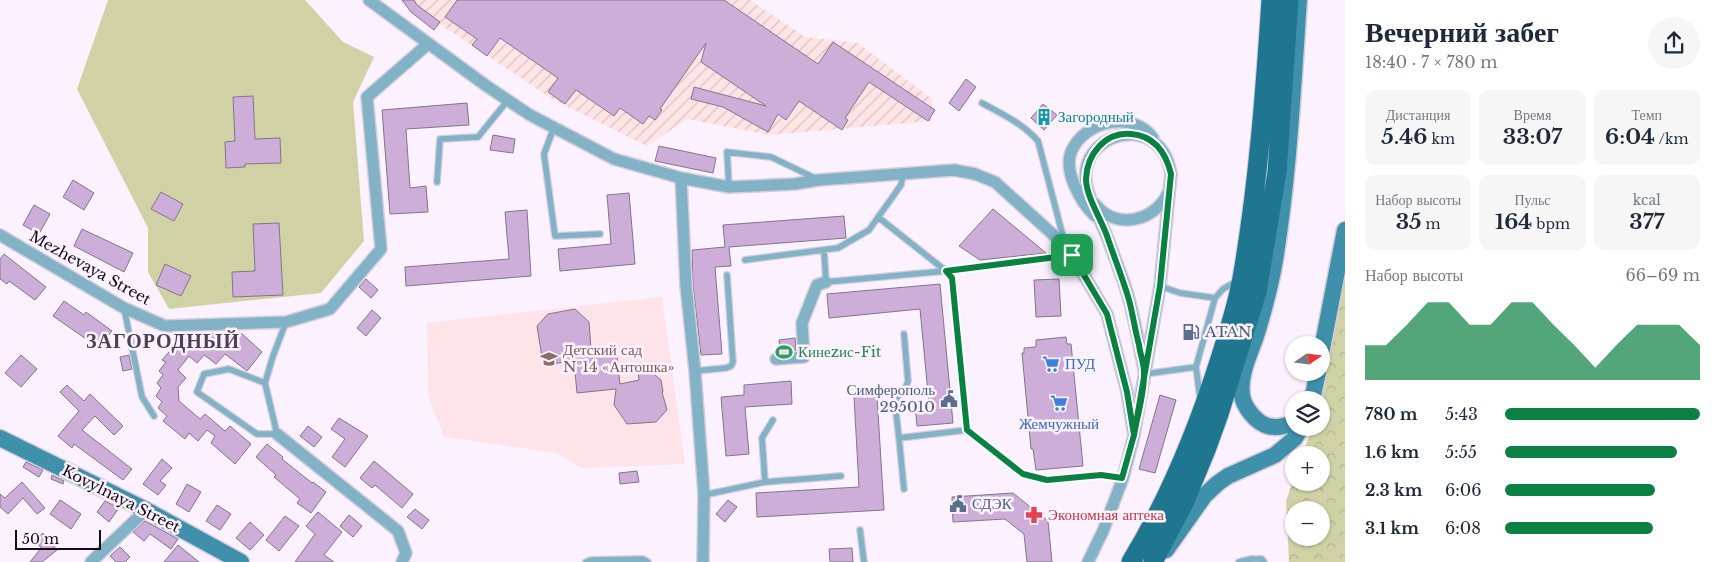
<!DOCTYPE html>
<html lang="ru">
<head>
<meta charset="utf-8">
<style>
	:root { --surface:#fff; --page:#f6f6f7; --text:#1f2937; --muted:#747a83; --accent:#0b8043 }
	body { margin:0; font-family:"Libre Baskerville",serif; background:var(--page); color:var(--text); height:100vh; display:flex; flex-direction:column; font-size:19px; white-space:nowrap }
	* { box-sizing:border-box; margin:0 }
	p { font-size:16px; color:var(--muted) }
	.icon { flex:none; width:28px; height:28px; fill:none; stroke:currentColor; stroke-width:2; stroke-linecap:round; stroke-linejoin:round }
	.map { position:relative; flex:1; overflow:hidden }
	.sheet { display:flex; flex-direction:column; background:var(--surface); width:375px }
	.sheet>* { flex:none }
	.needle { width:32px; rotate:76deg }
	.tools { position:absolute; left:1285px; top:336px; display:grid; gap:10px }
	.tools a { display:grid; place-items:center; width:45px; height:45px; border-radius:50%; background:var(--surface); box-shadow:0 1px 4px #0004; font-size:25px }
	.scale { position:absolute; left:15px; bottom:12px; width:86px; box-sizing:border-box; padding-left:5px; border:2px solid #130d15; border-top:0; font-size:14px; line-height:18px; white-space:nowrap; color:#130d15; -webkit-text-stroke:4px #fbf1ff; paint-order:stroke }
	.pin { position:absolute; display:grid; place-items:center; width:42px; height:42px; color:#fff; margin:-21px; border-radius:10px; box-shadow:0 2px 8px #0006 }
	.round { display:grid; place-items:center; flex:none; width:52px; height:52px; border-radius:26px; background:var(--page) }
	.summary { display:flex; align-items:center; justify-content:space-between; height:85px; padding:0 20px }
	h1 { font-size:28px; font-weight:700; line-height:38px }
	.stats { display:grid; grid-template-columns:repeat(3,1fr); gap:8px; height:85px; padding:5px 20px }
	.stats div { display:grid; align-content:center; border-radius:10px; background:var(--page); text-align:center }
	.stats b { font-size:21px; font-weight:700 }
	.stats small { font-size:14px; font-weight:400 }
	.stats p { font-size:14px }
	.chart { height:140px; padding:10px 20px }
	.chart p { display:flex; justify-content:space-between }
	.chart svg { width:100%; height:90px; margin-top:5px; fill:var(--accent); opacity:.7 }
	ul { padding:0 20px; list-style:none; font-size:16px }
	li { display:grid; grid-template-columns:80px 60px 1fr; align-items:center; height:38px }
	li i { height:12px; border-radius:6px; background:var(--accent) }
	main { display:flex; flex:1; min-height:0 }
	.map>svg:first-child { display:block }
</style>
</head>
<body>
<main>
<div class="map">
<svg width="1345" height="562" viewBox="0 0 1345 562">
	<defs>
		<pattern id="industrial-furrows" width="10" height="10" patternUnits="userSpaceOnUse" patternTransform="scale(1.25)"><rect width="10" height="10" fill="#ffe4e6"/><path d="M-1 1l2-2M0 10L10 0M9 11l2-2" fill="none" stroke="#dac2c4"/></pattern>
		<pattern id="forest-crowns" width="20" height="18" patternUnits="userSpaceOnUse" patternTransform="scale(1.25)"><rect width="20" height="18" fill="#d0d2a6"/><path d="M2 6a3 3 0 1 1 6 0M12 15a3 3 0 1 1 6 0" fill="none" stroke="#b2b38e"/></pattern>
	</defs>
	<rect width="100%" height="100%" fill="#fbf1ff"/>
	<path fill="url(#industrial-furrows)" d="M404,0H750L805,37L858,43L932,99L931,121L769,135L687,119L647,146L552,99Z"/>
	<path fill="#fee4e9" d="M662,297L685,464L581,468L557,453L444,437L428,395L427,323Z"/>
	<path fill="#d0d2a6" d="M108,0H305L343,42L374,57L353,102L364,241L321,293L169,309L148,272V228L77,89Z"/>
	<path fill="url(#forest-crowns)" fill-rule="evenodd" d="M1345,264V562H1289L1286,501L1294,478V482H1321V455H1302L1312,428H1321V400H1319ZM1294,510H1321V538H1294Z"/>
	<path fill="#cdaed9" stroke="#837589" d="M402,0H414L417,5L440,22L434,30L411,12Z
		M457,0H724L818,64L833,42L935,110L928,121L869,82L845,118L848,120L842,130L799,101L786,120L778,114L768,132L723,107L691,99L694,87L766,106L701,62L706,43L660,109L662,110L655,120L649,116L643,124L620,108L614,116L576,90L565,104L548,92L558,78L500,38L487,56L472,45L477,39L445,17Z
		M966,79L976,87L959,111L949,103Z
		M253,96L255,139L280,138L281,163L245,164V167L226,168L225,142L235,141L233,97Z
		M467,103L469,125L406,129L410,188L426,186L428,212L390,214L382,110Z
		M1043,104L1057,115L1044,130L1031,118Z
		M493,135L515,139L513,153L490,150Z
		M659,146L716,158L713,173L655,161Z
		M73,180L94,193L84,210L63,197Z
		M161,192L183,204L174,221L151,209Z
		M629,193L635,264L560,271L558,249L611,244L607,195Z
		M34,205L50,214L39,234L23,225Z
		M993,209L1046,253L980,260L959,246Z
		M527,210L531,276L406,286L405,267L509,259L505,212Z
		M844,216L846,238L729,247L731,266L715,267L722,354L701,355L693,285L692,250L725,247L723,225Z
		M279,223L283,295L233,297L232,272L255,271L253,224Z
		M82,229L133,253L124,272L74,246Z
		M4,254L46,287L35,300L9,281L7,284L0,279V259Z
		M165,264L191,276L181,296L156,285Z
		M366,279L378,290L371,298L359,287Z
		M1059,279L1061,316L1036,317L1034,280Z
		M940,284L953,423L917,426L915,405L929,404L920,309L829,318L827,294Z
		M64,301L84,315L86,312L112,331L99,348L53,316Z
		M575,309L589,322L591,349L616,347L620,384L639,380L638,370H649L661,380L663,392H662L667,410L656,422L627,424L614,405L616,389L577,393L574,361L550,364L542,357L537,326L548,314Z
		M372,310L381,318L366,336L357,328Z
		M213,333L221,340L226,334L234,341L241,333L262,352L247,371L225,354L216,364L204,355L197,363L189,356L178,370L186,378L178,387L179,401L200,419L205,414L225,431L230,426L251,444L235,464L211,443L215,436L207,430L198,441L189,433L185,439L163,421L167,416L158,408L162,402L156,396L161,388L157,383L163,375L159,371L166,362L162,360L176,344L179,347L187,338L193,344L200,335L206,340Z
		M1066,337L1067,344H1071L1083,466L1036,470L1033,449H1031L1022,353H1024V348L1036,347V340Z
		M795,338L796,350L780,351L779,340Z
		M21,355L37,369L21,387L5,373Z
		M129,355L132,369L123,371L120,357Z
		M791,381L792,404L745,407L749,454L726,456L721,397L744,395V385Z
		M67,385L84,401L90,394L123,426L114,435L95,416L82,430L132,469L123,480L74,444L72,448L58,436L79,411L60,392Z
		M1160,395L1176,400L1155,473L1139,469Z
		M877,396L884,510L757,517L756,493L859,487L854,397Z
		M339,418L368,436L345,467L332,457L345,439L331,429Z
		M308,426L322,437L314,447L300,436Z
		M267,444L283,457L282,459L312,483L313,482L326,492L311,513L297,503L300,499L274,477L276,475L256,457Z
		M162,459L172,468L160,481L166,485L158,495L143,484Z
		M374,461L413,494L402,508L375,485L372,488L360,478Z
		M26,462L43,470L39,477L23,467Z
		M637,471L639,482L620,484L619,473Z
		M52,475L64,481L63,484L51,479Z
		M22,482L45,508L37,514L23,498L8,514L0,507V494L5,498Z
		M187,484L201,492L189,512L176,504Z
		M1013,493L1048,521L1052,562H1027L1024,534L1005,519L953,522L952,497Z
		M60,500L81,514L71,529L50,514Z
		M728,500L737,507L725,522L716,514Z
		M105,501L119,508L109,522L97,512Z
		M217,505L231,514L220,530L206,521Z
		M415,509L429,520L422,529L407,517Z
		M318,512L342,532L324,555L334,562H295L315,534L306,526Z
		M349,515L362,526L353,537L340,526Z
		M285,516L299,526L279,551L266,540Z
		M145,521L178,539L171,549L150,534L144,541L133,532Z
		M250,522L264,535L250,550L236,538Z
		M43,533L57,550L42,562H30L41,548L35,540Z
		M178,545L199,562H164Z
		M120,547L130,557L125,562H116L110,556Z
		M852,548L853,562H830L829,549Z"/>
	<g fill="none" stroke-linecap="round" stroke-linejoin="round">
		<g stroke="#d6cdda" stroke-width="8">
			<path id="lane" d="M982,103C1002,114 1022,123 1038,141L1065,244
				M554,127L544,154L555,236L600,234
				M437,182L440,139L478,137L508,100
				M729,187L727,152L771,157L817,179
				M878,217L946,271L953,278L967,430L1023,474L1047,480L1101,475L1123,478
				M824,250L826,282L946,271L1071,255
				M745,260L838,248L869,230L901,185L903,174
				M1160,286L1180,293L1215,298
				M124,308L142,397L154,416
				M695,371L726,368L731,366L733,362L727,275
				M1145,374L1196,367
				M265,383L277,434H257L197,392L204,374L229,369L265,383L273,356L286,322
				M1200,398L1196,367L1215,298L1223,289L1237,281
				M899,438L895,404L898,396L905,389L908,381L904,334
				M765,482L762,438L773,420
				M904,489L899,438L967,430
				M704,495L765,482L841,476
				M860,530L864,562
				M586,562L591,560L643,559L648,562
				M1239,562L1251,559H1262L1264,562"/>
		</g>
		<g stroke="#d6cdda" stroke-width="14">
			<path id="street" d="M369,0L488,87L530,115L614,159L681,178L729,187L795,184L819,180L954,170L975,174L995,182L1059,240L1072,255L1107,314L1127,392L1134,435
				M681,178L686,286L695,371L704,495L703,562
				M1095,204C1116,231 1155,221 1168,193
				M1095,216C1081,203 1062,170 1072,150C1085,121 1133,110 1153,138
				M0,235L124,308L165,326L286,322L330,309L381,249L367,97L428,44
				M776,359L804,357L802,323L817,285L826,282
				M277,434L398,531L406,553L402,562
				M91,562L146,510
				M1088,562L1103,531L1123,478L1134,435L1160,286L1171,174C1170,169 1169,164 1167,159C1148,115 1080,135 1086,182C1088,200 1103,224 1109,242C1116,262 1125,283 1130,303C1136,327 1140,350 1145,374"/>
		</g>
		<g stroke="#d6cdda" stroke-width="19">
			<path id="secondary" d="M1321,354L1345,230
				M1312,400L1318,372
				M1294,423C1286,426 1275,428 1268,426C1256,423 1243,406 1242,395C1239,374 1251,352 1257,333C1264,310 1271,284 1275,260C1289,174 1293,87 1299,0
				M0,438L146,510L241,562
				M1166,550L1205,495L1218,483L1228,476L1275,455L1295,438L1301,428"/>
		</g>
		<g stroke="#d6cdda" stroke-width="21">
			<path id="primary" d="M1131,562C1169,499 1197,431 1219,362C1228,334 1237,306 1242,278C1258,186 1265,93 1271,0
				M1153,562L1185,501L1206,450L1219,414L1257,292L1277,172L1289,0"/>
		</g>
		<use href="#lane" stroke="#81b2c5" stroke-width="5.5"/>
		<use href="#street" stroke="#81b2c5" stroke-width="11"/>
		<use href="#secondary" stroke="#3f90ab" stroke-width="16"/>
		<use href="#primary" stroke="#1f7690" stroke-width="19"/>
	</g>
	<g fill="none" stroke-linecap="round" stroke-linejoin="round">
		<g stroke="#fff" stroke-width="10">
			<path id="route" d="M1072,255L946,271L952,278L967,430L1023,474L1047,480L1101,475L1122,478L1134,435L1160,286L1171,174C1166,153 1155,136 1131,134C1105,132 1087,154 1086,179C1086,196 1101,219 1107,236C1114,257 1123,279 1129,300C1133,315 1135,330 1139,345C1140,354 1145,366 1144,375C1144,395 1137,416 1134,435L1127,392L1107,314L1072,255"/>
		</g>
		<use href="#route" stroke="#0b8043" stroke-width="6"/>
	</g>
	<defs>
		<g id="building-bare" transform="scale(1.35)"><path d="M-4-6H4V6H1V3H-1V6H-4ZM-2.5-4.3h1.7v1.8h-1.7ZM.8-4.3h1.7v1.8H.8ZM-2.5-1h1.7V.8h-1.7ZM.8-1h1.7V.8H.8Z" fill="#0f9aa8" stroke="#fbf1ff" stroke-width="2.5" paint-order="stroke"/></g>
		<g id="fuel-bare" transform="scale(1.35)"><path d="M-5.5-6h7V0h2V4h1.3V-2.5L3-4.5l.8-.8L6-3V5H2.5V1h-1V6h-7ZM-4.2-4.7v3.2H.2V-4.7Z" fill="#5c6f8a" stroke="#fbf1ff" stroke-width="2.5" paint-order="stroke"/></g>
		<g id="stadium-bare" transform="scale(1.35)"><path d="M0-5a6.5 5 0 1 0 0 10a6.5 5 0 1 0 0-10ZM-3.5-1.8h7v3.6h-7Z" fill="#2e9e5b" stroke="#fbf1ff" stroke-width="2.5" paint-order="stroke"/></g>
		<g id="school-bare" transform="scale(1.35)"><path d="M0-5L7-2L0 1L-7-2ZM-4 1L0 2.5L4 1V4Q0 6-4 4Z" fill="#8d6e63" stroke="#fbf1ff" stroke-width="2.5" paint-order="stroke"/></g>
		<g id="supermarket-bare" transform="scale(1.35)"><path d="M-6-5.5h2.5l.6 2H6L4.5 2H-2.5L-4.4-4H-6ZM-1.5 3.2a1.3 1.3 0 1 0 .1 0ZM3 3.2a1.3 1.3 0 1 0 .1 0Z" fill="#3f7fe0" stroke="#fbf1ff" stroke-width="2.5" paint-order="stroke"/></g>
		<g id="civic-bare" transform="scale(1.35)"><path d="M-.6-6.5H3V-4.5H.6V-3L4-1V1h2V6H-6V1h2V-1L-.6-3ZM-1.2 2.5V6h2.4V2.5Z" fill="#5c6f8a" stroke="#fbf1ff" stroke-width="2.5" paint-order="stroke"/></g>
		<g id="pharmacy-bare" transform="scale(1.35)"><path d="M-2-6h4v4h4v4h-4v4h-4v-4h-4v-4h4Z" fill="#e0444e" stroke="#fbf1ff" stroke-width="2.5" paint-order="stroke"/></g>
	</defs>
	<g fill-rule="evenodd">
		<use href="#building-bare" x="1044" y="117"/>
		<use href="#fuel-bare" x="1191" y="332"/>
		<use href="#stadium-bare" x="784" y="352"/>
		<use href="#school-bare" x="549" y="359"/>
		<use href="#supermarket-bare" x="1051" y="364"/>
		<use href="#civic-bare" x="949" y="399"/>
		<use href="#supermarket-bare" x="1059" y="403"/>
		<use href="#civic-bare" x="958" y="504"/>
		<use href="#pharmacy-bare" x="1034" y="515"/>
	</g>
	<g text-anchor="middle" stroke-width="5" stroke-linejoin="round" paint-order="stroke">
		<g font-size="15" fill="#0d838f" stroke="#fbf1ff" text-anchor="start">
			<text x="1058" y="122">Загородный</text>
		</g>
		<g font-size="15" fill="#130d15" stroke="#fbf1ff">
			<text transform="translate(90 268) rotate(29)" y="5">Mezhevaya Street</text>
			<text transform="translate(121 499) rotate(27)" y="5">Kovylnaya Street</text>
		</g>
		<g font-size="15" fill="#4e5e75" stroke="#fbf1ff" text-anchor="start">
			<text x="1205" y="337">ATAN</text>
			<text x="935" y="395" text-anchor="end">Симферополь<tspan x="935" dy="17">295010</tspan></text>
			<text x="972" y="509">СДЭК</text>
		</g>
		<g font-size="15" fill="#785e54" stroke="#fbf1ff" text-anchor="start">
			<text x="563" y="355">Детский сад<tspan x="563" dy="17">№14 «Антошка»</tspan></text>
		</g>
		<g font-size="15" fill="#27864d" stroke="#fbf1ff" text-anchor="start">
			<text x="798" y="357">Кинеzис-Fit</text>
		</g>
		<g font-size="15" fill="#366cbe" stroke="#fbf1ff" text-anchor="start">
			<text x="1065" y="369">ПУД</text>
			<text x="1059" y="429" text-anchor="middle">Жемчужный</text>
		</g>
		<g font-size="15" fill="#be3a42" stroke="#fbf1ff" text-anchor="start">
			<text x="1048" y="520">Экономная аптека</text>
		</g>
		<g font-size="20" font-weight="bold" letter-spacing="1" fill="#4d4052" stroke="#fbf1ff">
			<text x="163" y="348">ЗАГОРОДНЫЙ</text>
		</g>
	</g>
</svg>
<div class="tools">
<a><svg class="needle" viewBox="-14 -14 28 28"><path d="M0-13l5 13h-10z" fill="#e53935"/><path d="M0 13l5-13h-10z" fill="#747a83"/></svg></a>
<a><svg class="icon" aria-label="layers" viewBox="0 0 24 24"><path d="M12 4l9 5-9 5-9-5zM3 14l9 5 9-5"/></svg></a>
<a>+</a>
<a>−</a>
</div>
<div class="scale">50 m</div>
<div class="pin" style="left:1072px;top:255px;background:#1e9e55"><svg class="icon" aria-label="arrive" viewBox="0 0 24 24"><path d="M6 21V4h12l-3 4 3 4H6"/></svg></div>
</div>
<section class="sheet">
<div class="summary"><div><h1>Вечерний забег</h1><p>18:40 · 7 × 780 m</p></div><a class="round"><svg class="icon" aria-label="share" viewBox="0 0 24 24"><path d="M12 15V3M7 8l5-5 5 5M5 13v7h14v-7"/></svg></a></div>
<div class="stats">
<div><p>Дистанция</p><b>5.46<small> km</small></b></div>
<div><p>Время</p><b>33:07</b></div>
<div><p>Темп</p><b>6:04<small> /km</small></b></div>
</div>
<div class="stats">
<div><p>Набор высоты</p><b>35<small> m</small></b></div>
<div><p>Пульс</p><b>164<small> bpm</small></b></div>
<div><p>kcal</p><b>377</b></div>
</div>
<div class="chart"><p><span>Набор высоты</span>66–69 m</p>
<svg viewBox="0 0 160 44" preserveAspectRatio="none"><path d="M0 44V27L10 27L20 17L30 6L40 6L50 17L60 17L70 6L80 6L90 17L100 27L110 38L120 27L130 17L140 17L150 17L160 27V44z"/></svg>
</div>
<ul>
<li><b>780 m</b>5:43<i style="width:100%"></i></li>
<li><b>1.6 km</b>5:55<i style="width:88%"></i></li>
<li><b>2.3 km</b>6:06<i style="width:77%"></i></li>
<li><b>3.1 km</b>6:08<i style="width:76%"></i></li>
</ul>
</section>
</main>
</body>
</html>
